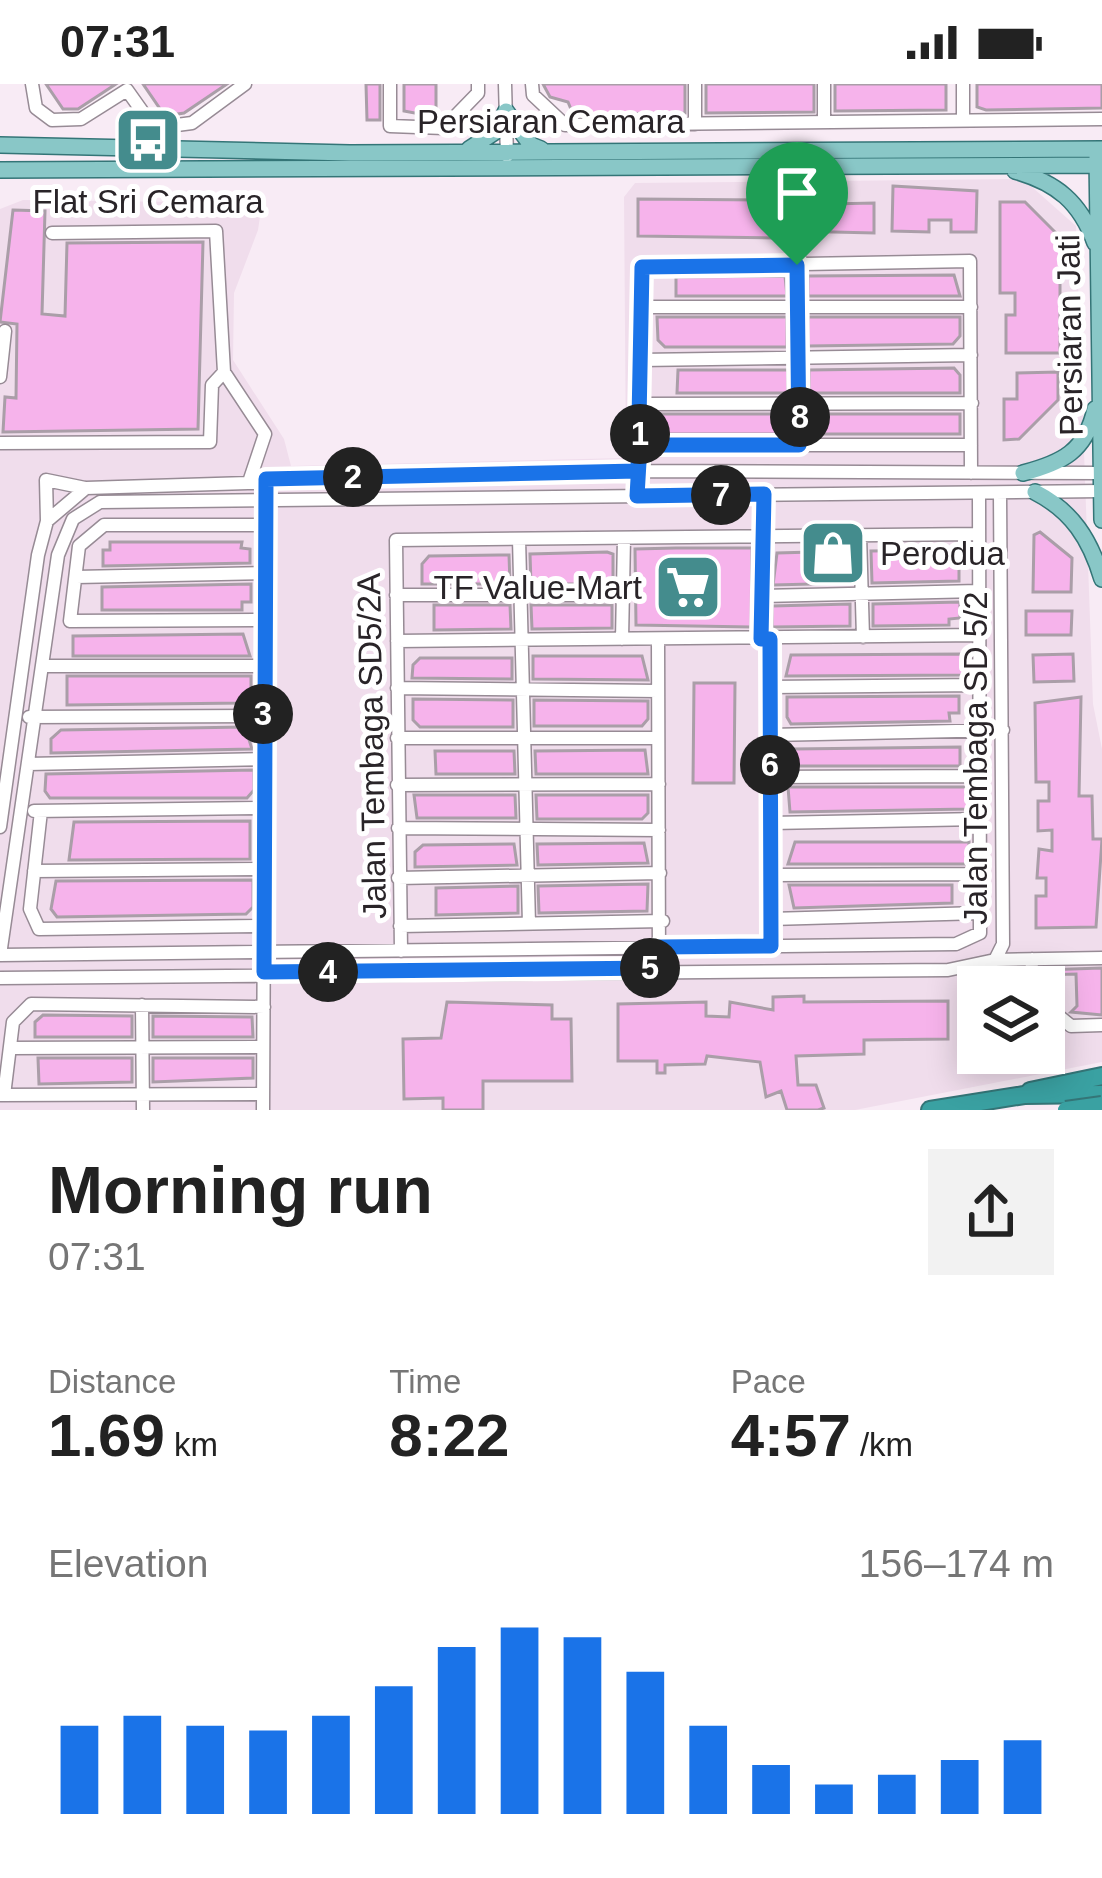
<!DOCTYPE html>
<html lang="en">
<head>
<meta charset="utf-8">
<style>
	:root { --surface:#fff; --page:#f2f2f2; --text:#222; --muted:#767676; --accent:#1a73e8 }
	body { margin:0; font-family:Arial,sans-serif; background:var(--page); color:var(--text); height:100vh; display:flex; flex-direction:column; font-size:45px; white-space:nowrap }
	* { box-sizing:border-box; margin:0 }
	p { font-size:39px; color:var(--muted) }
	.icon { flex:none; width:66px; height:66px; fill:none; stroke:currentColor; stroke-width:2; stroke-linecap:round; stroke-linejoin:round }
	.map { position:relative; height:1026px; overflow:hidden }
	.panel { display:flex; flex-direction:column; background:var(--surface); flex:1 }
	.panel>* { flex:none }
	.fabs { position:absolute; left:957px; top:882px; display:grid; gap:24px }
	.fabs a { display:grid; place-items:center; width:108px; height:108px; border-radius:0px; background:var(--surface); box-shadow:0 6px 30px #0003; font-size:60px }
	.pin { position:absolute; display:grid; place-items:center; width:102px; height:102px; color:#fff; margin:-123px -51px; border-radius:50% 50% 50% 0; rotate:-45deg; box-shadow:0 0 12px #0007 }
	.pin .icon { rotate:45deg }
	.km { position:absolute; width:60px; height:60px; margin:-30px; border-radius:50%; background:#222; color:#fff; font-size:33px; line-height:60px; text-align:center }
	.round { display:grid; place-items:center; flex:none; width:126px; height:126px; border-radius:0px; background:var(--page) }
	.summary { display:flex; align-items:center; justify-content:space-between; height:204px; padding:0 48px }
	h1 { font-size:66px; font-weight:800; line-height:90px }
	.figures { display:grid; grid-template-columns:repeat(3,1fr); gap:18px; height:204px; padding:12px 48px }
	.figures div { display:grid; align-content:center }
	.figures b { font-size:60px; font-weight:800 }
	.figures small { font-size:33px; font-weight:400 }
	.figures p { font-size:33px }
	.chart { height:336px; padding:24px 48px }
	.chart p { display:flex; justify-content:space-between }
	.chart svg { width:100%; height:216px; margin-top:12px; stroke:var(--accent); stroke-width:6 }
	.status { display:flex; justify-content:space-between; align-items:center; height:84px; padding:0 60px; background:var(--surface); direction:ltr }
	.status svg { height:33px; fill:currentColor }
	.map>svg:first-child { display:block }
</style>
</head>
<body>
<div class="status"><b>07:31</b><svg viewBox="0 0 49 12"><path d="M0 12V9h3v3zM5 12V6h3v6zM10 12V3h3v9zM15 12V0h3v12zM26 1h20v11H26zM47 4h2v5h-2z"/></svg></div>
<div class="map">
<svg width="1102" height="1026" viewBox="0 0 1102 1026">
	<rect width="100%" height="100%" fill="#f8ebf5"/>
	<path fill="#f0ddec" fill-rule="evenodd" d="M1023,95L1076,142L1093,620L1102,665V978L855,1026H0V125L23,116L262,119L258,146L234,209L233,276L284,355L291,382L626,374L624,113L635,99ZM978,903H1044V969H978Z"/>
	<path fill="#f6b3eb" stroke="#aa9ea8" stroke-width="3" d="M46,0H116L78,25H63Z
		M143,0H227L184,29L165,32Z
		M366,0H380V36H367Z
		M404,0H436V33L404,27Z
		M543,0H685V29L573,30L568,18L550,13Z
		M706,0H814V28L706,29Z
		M835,0H946V26L835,27Z
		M977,0H1102V24L986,26L977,23Z
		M893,102L977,107L976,148H951V136H929V148L892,147Z
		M830,108V120L874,119V149L792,147L791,109Z
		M638,115L775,116L774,154L638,152Z
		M1000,118H1025L1060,153V269H1006V231H1015V209H1000Z
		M13,126L45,127L42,230L65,232L67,159L203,158L198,345L3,348L5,313L16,314L17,240L0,238Z
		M954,191L960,212H808V192Z
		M785,192L787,212H676V193Z
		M657,233H787V263H665L658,256Z
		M808,233H960V252L953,260L808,262Z
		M954,284L960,291V309H809V286Z
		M678,286H788V309H677Z
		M1058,288V316L1019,355L1004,356V315H1017V289Z
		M658,330H788V350H659Z
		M809,330H960V350H809Z
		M1040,448L1072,474L1071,508H1033L1034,451Z
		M110,458H242L241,464L250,465V479L103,482V466H110Z
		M676,464H752L751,543L636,541L635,465Z
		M952,466L959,475V497L872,499L871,467Z
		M849,467L851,499L773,501L777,469Z
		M607,468L613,470V500H531L530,470Z
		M499,471H509L510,500H422V480L429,472Z
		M251,500V518H242V526H102V503Z
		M960,518V534L949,535V541L873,542V520Z
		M850,520V542L772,543V522Z
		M434,521H510L511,545L434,546Z
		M531,521H612V544L532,545Z
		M1026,527H1072L1071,551H1026Z
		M243,550L250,572H73V552Z
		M962,570L967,591L786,592L791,571Z
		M1073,570L1074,597L1034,598L1033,571Z
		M533,572H642L648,596L533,595Z
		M420,574H512V595L412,594L413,581Z
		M67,592H251V612H244V619L67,621Z
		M694,599H735L734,699H693Z
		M959,612V629H949L950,637L791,640L787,633V613Z
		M1081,613L1079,712H1092L1093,755H1102L1096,843L1036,844V812H1046V794H1037L1039,765L1052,767V746L1038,747V717H1049V698H1036L1035,619Z
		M413,615L513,616V643H420L413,636Z
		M534,616L648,617V635L642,642H534Z
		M245,643L252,665L51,669V655L61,646Z
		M960,663V682H787L793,665Z
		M645,666L648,690H536L535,667Z
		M435,667H514L515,690H436Z
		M254,686V706L247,714H50L45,707L46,690Z
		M788,703H969V725L790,728Z
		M414,711H515L516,734H417Z
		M536,711H648V729L642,735H537Z
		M250,737V775L69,776L74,738Z
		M795,758H969V780H788Z
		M644,759L648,779L538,781L537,760Z
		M514,760L517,781L415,783V768L423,761Z
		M253,796V823L246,830L57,833L51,825L56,797Z
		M648,800L647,827L539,829L538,802Z
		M789,801H952V819L794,824Z
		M518,802V829L436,831V804Z
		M1102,884V931L1071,928L1077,922L1076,890L1042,891V886Z
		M804,912V918L948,917V955L864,956V970L796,972L798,1001H816L824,1024L818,1026H787L781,1007L766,1013L760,978L707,972L705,980L665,981V989H657V977H618V920L706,918V932L729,933L730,918L773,926V913Z
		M447,918L552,921V935H571L572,997H483V1026H443V1014L404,1015L403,955L441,954Z
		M43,931L132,932V953H35V938Z
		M153,932L252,933L253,953H153Z
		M38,974H132V998L39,1000Z
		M153,974H253V994L153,998Z"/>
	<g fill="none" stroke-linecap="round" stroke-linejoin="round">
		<g stroke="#978b95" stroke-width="15">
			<path id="minor" d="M32,0L36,24L52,36L81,35L127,6L154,44L192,39L245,0
				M390,0V42L444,44L478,9V0
				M505,0L507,72
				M532,0L533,11L565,41L1102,35
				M963,37V0
				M824,38V0
				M695,40V0
				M52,149L216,147L224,288L265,350L250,395
				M797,180L799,361
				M641,223H971
				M640,276L971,271
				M0,293L5,247
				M640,320L972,319
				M0,359L210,358L212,301L224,288
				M640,361H971
				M637,412L642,183L970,177L971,389
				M47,437L46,396L85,404
				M263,441H104L79,462L70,537L263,536
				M860,451L863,553
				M519,455L529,840
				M76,493L263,489
				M396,511H622
				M762,512L979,507
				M622,555L624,454
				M658,555L659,884
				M761,555L764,410
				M770,555L771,862
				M397,557L980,551
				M43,582H263
				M770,603L980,601
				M397,604L658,607
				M29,633L264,632
				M770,651L1003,646
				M397,654H658
				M28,680L264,675
				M770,693L980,692
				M397,701L659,700
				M34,727L264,724
				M41,727L30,825L39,845L264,842
				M771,739L980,735
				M0,743L38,471L47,437L86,404L638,387L1102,389
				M398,744L659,746
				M34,787L264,785
				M771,791L979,790
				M398,794L660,789
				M771,835L980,829
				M400,842L663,837
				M401,867L396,456L978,450
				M0,871L58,471L73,435L100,418L1102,407
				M0,871L956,860L980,849L979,409
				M995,876L1102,874
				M0,894L948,886L995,876L1003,860L1000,409
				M1031,903L1032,875
				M1044,920L1071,942L1102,941
				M142,921L143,1026
				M10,964L263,963
				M0,1011L263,1010
				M4,1011L13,938L31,920L264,923
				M263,1026L266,395"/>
		</g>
		<g stroke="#347577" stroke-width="18">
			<path id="major" d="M0,61L350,69L1102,65
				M469,65L495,48L506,27L531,61L541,65
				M1097,73L1102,436
				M0,86L1102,81
				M1015,87C1057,99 1080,118 1095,159
				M1023,389C1062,379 1086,367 1095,325
				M1035,408C1072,427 1090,455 1102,495"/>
		</g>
		<g stroke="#347577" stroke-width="20">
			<path id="highway" d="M1030,1007L1102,992
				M930,1026L1024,1011L1102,1010"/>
		</g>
		<use href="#minor" stroke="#fff" stroke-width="12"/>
		<use href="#major" stroke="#89c7c7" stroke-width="15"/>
		<use href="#highway" stroke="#3aa1a2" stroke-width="16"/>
		<g stroke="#347577" stroke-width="20" stroke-linecap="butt">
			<path id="highway-bridge" d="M1066,1026L1102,1021"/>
		</g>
		<use href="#highway-bridge" stroke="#3aa1a2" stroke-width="16"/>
	</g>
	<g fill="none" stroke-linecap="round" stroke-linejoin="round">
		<g stroke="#fff" stroke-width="24">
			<path id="route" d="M797,181L642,183L638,387L266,395L264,888L659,884L660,863L771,862L770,555H761L764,410L637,412L640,361H799L797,181"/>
		</g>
		<use href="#route" stroke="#1a73e8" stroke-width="15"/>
	</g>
	<defs>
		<g id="bus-square" transform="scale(3.45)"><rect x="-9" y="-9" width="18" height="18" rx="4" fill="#448c8d" stroke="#fff"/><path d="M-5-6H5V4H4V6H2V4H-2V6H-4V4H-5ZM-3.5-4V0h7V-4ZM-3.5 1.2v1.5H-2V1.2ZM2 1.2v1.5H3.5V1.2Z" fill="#fff"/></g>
		<g id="shop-square" transform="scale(3.45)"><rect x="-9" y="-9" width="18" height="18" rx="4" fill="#448c8d" stroke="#fff"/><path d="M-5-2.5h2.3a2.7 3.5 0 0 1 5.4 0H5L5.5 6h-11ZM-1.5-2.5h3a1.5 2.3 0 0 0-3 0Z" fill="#fff"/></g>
		<g id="supermarket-square" transform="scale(3.45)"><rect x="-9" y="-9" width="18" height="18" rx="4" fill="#448c8d" stroke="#fff"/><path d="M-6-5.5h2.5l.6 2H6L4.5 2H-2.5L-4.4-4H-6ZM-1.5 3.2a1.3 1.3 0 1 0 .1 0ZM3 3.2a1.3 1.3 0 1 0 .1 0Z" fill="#fff"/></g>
	</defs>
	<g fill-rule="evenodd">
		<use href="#bus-square" x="148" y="56"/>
		<use href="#shop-square" x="833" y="469"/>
		<use href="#supermarket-square" x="688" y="503"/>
	</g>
	<g text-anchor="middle" stroke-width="10" stroke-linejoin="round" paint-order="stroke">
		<g font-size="33" fill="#292428" stroke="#fff">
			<text x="551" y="49">Persiaran Cemara</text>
			<text transform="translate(1069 251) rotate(-91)" y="12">Persiaran Jati</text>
			<text transform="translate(371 662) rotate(-91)" y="12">Jalan Tembaga SD5/2A</text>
			<text transform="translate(975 674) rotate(-90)" y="12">Jalan Tembaga SD 5/2</text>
		</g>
		<g font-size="33" fill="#292428" stroke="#fff">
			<text x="148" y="129">Flat Sri Cemara</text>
			<text x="880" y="481" text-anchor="start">Perodua</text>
			<text x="642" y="515" text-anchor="end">TF Value-Mart</text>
		</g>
	</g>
</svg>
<div class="fabs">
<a><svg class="icon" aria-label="layers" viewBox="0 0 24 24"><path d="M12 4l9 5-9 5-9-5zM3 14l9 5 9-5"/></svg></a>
</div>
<div class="pin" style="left:797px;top:181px;background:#1e9e55"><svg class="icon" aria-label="arrive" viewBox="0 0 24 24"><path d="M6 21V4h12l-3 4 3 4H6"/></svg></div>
<b class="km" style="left:640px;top:350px">1</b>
<b class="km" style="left:353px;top:393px">2</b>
<b class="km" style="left:263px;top:630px">3</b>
<b class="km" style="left:328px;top:888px">4</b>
<b class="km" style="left:650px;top:884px">5</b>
<b class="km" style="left:770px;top:681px">6</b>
<b class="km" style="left:721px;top:411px">7</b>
<b class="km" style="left:800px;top:333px">8</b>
</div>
<section class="panel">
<div class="summary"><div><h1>Morning run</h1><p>07:31</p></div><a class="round"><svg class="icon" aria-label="share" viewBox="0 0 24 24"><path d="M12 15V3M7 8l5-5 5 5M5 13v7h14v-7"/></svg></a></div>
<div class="figures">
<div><p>Distance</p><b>1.69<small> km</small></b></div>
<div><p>Time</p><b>8:22</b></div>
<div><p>Pace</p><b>4:57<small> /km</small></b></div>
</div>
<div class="chart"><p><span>Elevation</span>156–174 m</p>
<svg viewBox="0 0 160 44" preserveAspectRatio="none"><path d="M5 44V26M15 44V24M25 44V26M35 44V27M45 44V24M55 44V18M65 44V10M75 44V6M85 44V8M95 44V15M105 44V26M115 44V34M125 44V38M135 44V36M145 44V33M155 44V29"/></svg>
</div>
</section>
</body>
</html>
